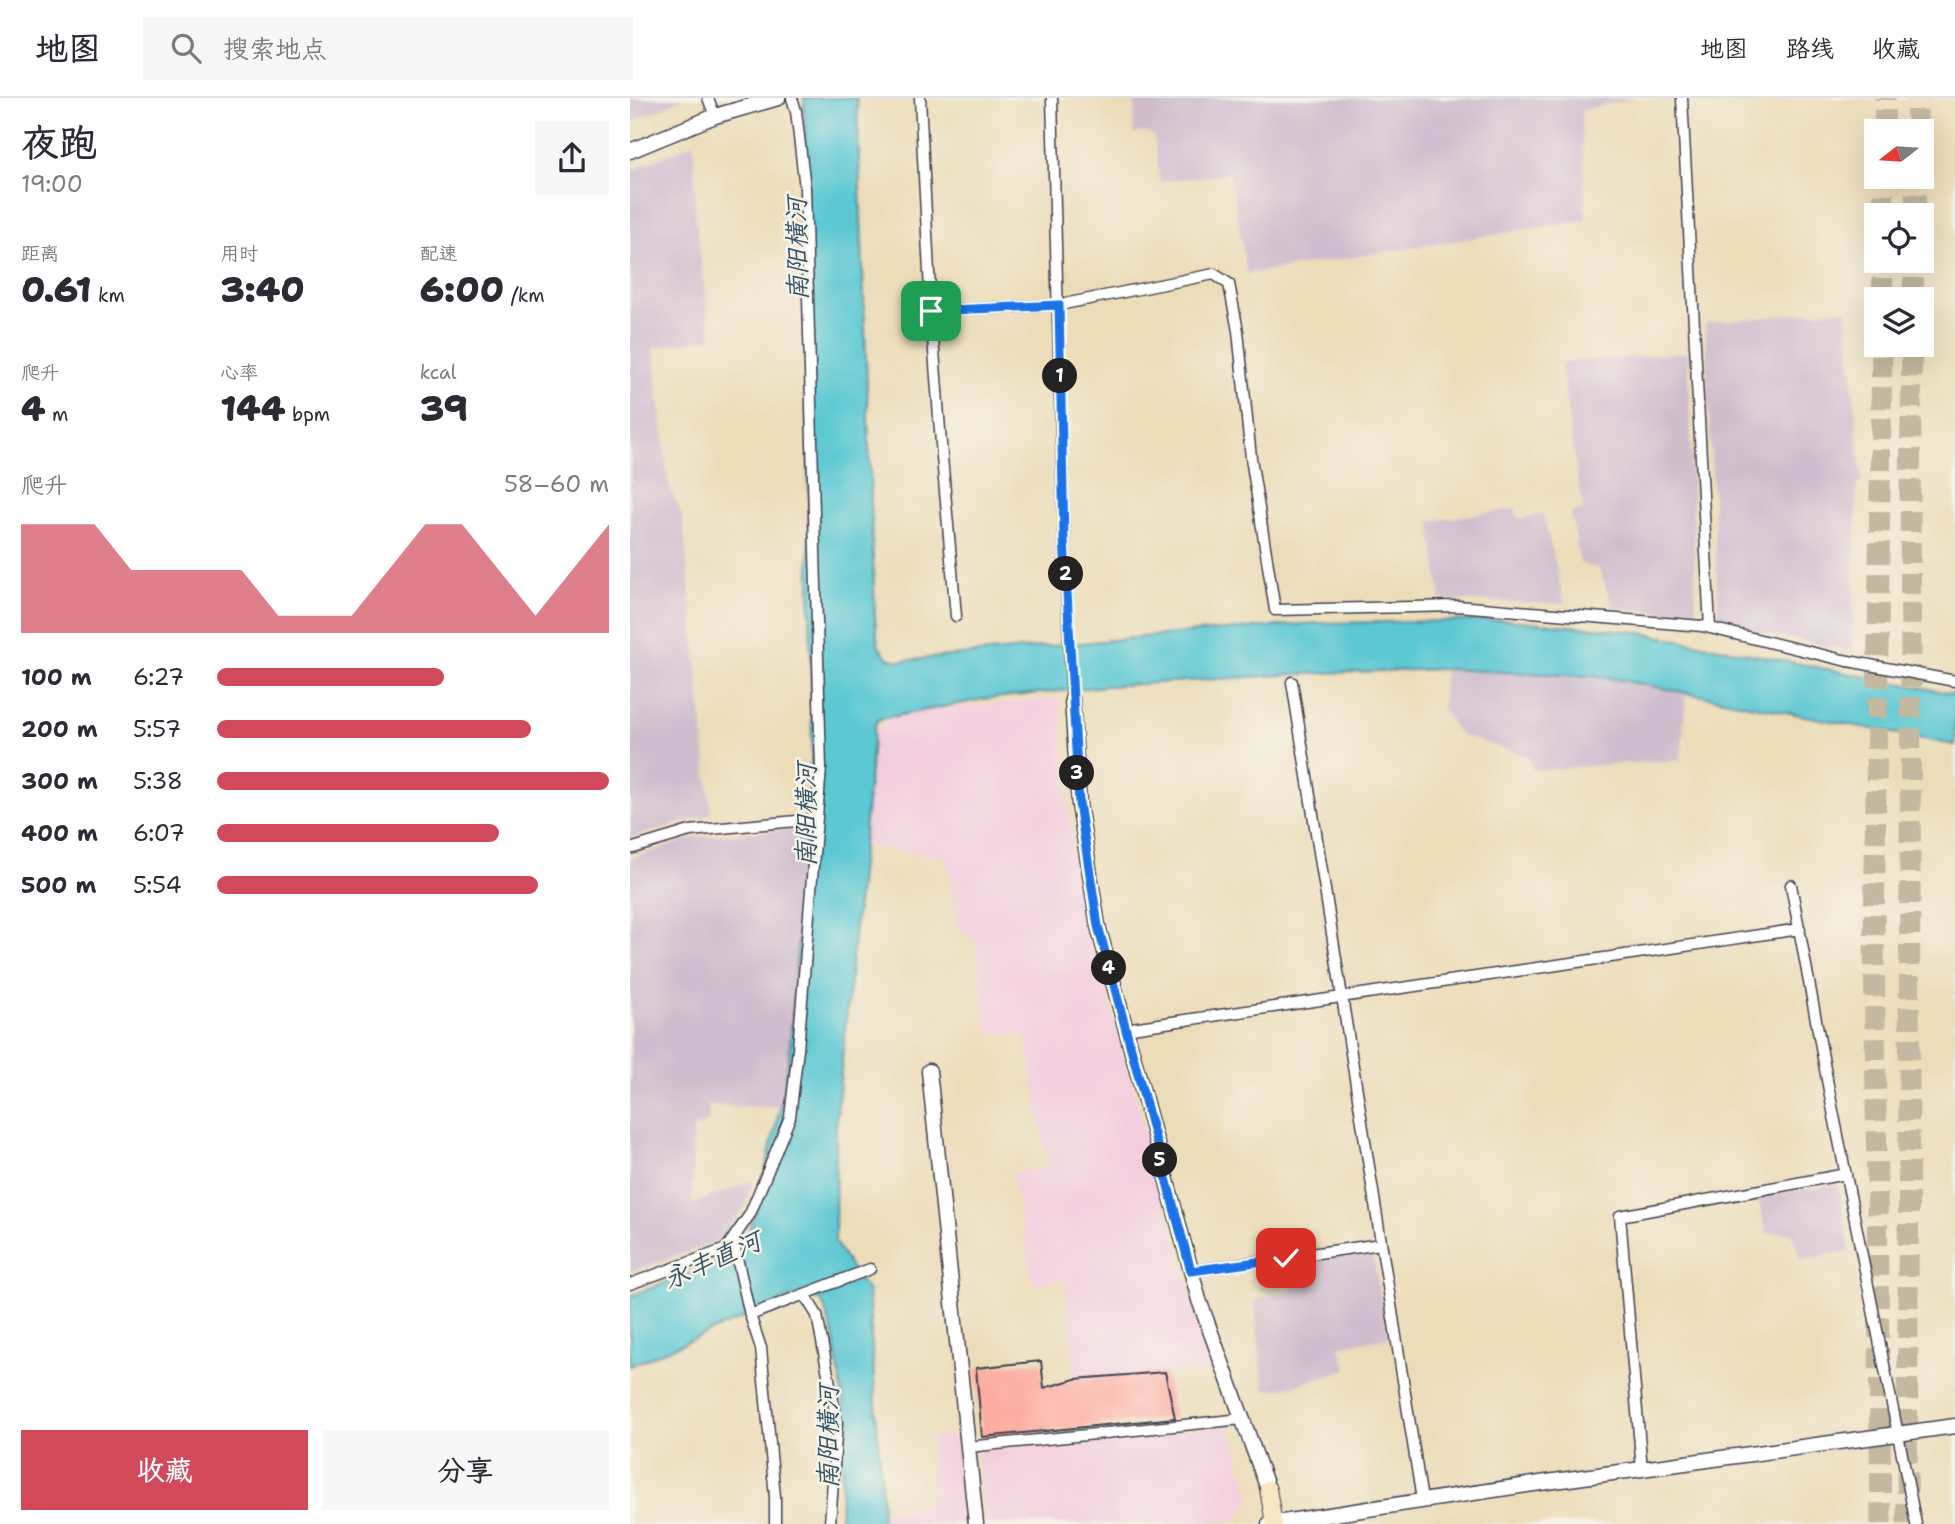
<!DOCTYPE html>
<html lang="zh">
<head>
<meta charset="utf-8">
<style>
	:root { --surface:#fff; --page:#f7f7f7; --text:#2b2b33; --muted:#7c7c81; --line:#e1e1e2; --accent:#d1495b }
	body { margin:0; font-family:"Shantell Sans","LXGW WenKai TC",sans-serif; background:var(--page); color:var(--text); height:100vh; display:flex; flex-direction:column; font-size:26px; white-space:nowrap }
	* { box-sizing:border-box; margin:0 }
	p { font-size:23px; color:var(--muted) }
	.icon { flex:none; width:38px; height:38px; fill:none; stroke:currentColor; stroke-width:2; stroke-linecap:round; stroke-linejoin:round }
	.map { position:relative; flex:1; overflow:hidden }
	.drawer { display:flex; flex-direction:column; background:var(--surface); width:630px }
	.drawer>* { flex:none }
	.needle { width:46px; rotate:253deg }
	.fabs { position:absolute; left:1234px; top:21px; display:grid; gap:14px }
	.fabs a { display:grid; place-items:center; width:70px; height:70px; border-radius:0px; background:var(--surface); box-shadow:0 7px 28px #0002; font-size:35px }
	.pin { position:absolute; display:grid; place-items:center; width:60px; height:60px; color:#fff; margin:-30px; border-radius:14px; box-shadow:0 4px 10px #0006 }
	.km { position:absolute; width:35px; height:35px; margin:-18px; border-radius:50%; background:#222; color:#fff; font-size:19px; line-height:35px; text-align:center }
	.round { display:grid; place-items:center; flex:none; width:74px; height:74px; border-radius:0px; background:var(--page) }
	.head { display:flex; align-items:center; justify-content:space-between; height:119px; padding:0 21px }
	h1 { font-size:38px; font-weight:800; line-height:52px }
	.stats { display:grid; grid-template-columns:repeat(3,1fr); gap:10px; height:119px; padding:7px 21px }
	.stats div { display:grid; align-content:center }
	.stats b { font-size:35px; font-weight:800 }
	.stats small { font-size:19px; font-weight:400 }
	.stats p { font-size:19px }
	.chart { height:196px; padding:14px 21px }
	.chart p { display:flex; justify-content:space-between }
	.chart svg { width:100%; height:126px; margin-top:7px; fill:var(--accent); opacity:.7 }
	.button { display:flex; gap:14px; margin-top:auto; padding:14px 21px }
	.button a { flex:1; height:80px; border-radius:0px; background:var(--accent); color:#fff; font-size:28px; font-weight:800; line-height:80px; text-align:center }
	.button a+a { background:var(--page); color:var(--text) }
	ul { padding:0 21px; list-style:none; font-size:23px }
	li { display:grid; grid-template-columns:112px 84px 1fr; align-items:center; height:52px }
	li i { height:18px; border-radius:9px; background:var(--accent) }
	header { display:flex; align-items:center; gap:42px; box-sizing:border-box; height:98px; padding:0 35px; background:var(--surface); border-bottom:2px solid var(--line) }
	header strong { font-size:33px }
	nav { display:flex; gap:38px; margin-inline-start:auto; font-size:24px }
	.search { width:490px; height:63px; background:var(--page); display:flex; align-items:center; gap:18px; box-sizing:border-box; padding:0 24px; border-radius:0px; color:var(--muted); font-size:26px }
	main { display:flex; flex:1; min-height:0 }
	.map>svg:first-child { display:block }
</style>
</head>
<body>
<header>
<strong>地图</strong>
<div class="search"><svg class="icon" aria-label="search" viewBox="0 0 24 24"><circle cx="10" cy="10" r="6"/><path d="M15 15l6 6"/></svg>搜索地点</div>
<nav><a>地图</a><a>路线</a><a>收藏</a></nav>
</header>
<main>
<section class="drawer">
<div class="head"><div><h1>夜跑</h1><p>19:00</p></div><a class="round"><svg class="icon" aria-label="share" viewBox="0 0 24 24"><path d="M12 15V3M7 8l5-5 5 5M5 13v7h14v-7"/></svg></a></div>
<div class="stats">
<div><p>距离</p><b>0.61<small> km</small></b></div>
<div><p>用时</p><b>3:40</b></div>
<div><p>配速</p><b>6:00<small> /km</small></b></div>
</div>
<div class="stats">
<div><p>爬升</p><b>4<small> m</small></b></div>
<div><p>心率</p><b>144<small> bpm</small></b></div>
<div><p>kcal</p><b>39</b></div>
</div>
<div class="chart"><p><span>爬升</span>58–60 m</p>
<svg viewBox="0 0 160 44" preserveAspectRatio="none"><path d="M0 44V6L10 6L20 6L30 22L40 22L50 22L60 22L70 38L80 38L90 38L100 22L110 6L120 6L130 22L140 38L150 22L160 6V44z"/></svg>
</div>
<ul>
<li><b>100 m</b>6:27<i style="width:58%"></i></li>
<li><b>200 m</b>5:57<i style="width:80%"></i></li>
<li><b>300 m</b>5:38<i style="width:100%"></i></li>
<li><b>400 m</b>6:07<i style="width:72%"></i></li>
<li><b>500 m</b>5:54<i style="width:82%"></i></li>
</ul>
<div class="button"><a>收藏</a><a>分享</a></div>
</section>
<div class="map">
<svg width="1325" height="1426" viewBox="0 0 1325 1426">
	<rect width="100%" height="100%" fill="#f7f3e8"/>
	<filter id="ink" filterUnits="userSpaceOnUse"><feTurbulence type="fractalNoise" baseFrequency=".0143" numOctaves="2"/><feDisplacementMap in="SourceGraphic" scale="14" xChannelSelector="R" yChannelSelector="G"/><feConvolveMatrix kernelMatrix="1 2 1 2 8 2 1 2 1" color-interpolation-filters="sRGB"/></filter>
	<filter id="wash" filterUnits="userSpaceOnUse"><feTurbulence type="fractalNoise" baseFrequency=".00686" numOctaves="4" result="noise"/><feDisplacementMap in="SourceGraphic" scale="28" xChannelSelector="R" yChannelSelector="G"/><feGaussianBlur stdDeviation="1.57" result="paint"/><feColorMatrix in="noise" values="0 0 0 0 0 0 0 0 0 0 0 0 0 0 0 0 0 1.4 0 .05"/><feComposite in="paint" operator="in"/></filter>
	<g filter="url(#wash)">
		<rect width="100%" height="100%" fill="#ecddb9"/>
		<path fill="#f3cfde" d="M430,600L439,719L457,818L562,1204L582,1271L445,1281L435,1181L403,1186L382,1075L418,1069L395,937L358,934L345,843L327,830L316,758L233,748L244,632L266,617L295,612Z
			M599,1328L621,1400L606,1422L568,1426H355L347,1353Z
			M327,1336L334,1426H251L252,1414L299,1410L301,1339Z"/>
		<path fill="#cfbdce" d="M0,0H54L0,25Z
			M505,0H1006L951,12L956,122L617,176L600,75L530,84L524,38L516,34L503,36Z
			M64,45L65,113L81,240L24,250L38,382L53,421L81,716L0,740V73Z
			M1216,211L1232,384L1227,386L1222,553L1089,526L1075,225Z
			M1058,254L1066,518L983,509L969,471L950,465L941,415L953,411L943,353L931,265Z
			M885,411L888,421L913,416L935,506L811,502L800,423Z
			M815,571L975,579L1056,596L1051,662L903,672L899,659L829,636L812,611Z
			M177,730L160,949L150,1009L79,1007V1024L63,1030L62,1106L123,1083L115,1108L90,1143L0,1174V761L66,739Z
			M1208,1086L1220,1153L1171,1162L1162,1135H1136L1128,1099Z
			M741,1153L759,1239L709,1248L717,1271L660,1289L634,1292L624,1202L662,1193L659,1165Z"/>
		<path fill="#5bc8d3" stroke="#3e7587" stroke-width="2" d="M174,0H227L245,518L248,547L258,560L269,563L543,536L688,525L878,522L1007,534L1325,596V647L975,579L815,571L668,576L477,588L354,601L250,621L246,624L244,632L206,1025L205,1144L221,1170L238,1193L252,1397L251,1426H210L214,1307L203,1236L192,1203L169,1196L0,1268V1198L98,1161L115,1145L126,1112L155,988L160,949L182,653Z"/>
		<g id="blocks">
			<path fill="#fdaca0" d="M411,1263L414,1290L445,1281L535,1274L545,1320L352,1339L346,1270Z"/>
		</g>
	</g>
	<g filter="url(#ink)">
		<use href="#blocks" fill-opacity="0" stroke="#403e4e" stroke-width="2"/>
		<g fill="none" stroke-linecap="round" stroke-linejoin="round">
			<path stroke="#c4b8a0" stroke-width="21" stroke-dasharray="21 10" stroke-linecap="butt" d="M1254,33L1255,0
				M1287,33V0
				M1253,117L1254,79
				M1285,117L1286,79
				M1252,201L1253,163
				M1283,201L1284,163
				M1251,1426L1244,839L1252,247
				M1277,1426L1281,558L1280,395L1282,247"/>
			<g stroke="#403e4e" stroke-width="13">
				<path id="minor" d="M78,0L85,18
					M290,0L301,213L312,359L326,518
					M422,0L434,441L442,601
					M1052,0L1080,530
					M301,213L429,207L584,176L599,186L608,233L621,360L645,512L828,508L1072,528L1213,562L1325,583
					M662,584L792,1402
					M0,751L60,733L187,721
					M1161,787L1201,1003L1286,1426
					M495,931L1170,831
					M103,1142L120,1217L131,1250L145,1399V1426
					M561,1173L751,1146
					M0,1186L96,1151L120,1116L160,1019L168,951L191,670L175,90L166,13L162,0
					M174,1196L187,1217L207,1324L200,1426
					M120,1217L240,1171
					M338,1349L612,1321
					M1012,1371L990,1118L1216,1076"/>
			</g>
			<g stroke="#403e4e" stroke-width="17">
				<path id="tertiary" d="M0,53L85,18L148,0
					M442,601L449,706L468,828L569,1202L638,1391
					M299,973L346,1426
					M639,1426L917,1384L1325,1328"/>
			</g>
			<g stroke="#403e4e" stroke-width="18">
				<path id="secondary" d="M638,1391L644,1426"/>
			</g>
			<use href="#minor" stroke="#fff" stroke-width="10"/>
			<use href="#tertiary" stroke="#fff" stroke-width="14"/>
			<use href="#secondary" stroke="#f9e7c3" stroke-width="16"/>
		</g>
	</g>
	<g fill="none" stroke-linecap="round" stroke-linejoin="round" filter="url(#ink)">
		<g stroke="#fff" stroke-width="14">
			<path id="route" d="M301,213L429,207L434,441L449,705L468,828L561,1173L656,1160"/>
		</g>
		<use href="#route" stroke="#1a73e8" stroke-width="9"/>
	</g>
	<g text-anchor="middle" stroke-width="5" stroke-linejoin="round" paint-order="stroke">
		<g font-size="26" font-style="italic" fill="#335469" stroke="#f7f3e8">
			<text transform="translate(167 151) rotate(-91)" y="9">南阳横河</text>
			<text transform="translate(176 717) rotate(-90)" y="9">南阳横河</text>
			<text transform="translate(82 1162) rotate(-24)" y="9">永丰直河</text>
			<text transform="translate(198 1339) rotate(-90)" y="9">南阳横河</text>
		</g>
	</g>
</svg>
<div class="fabs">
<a><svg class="needle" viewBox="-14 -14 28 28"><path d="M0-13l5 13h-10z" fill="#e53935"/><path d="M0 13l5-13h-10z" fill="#7c7c81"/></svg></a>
<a><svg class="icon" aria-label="locate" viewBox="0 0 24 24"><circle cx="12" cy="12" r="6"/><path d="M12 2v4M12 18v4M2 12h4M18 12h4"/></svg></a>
<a><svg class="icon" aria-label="layers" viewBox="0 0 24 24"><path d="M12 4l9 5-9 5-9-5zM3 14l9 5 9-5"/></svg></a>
</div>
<div class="pin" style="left:301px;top:213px;background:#1e9e55"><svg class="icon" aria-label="arrive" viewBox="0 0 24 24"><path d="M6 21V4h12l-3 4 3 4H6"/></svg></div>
<div class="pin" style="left:656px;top:1160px;background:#d93025"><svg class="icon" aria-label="check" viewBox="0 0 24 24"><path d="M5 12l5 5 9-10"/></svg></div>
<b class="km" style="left:430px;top:278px">1</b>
<b class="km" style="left:436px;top:476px">2</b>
<b class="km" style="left:447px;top:675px">3</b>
<b class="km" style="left:479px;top:870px">4</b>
<b class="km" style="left:530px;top:1062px">5</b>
</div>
</main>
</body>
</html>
